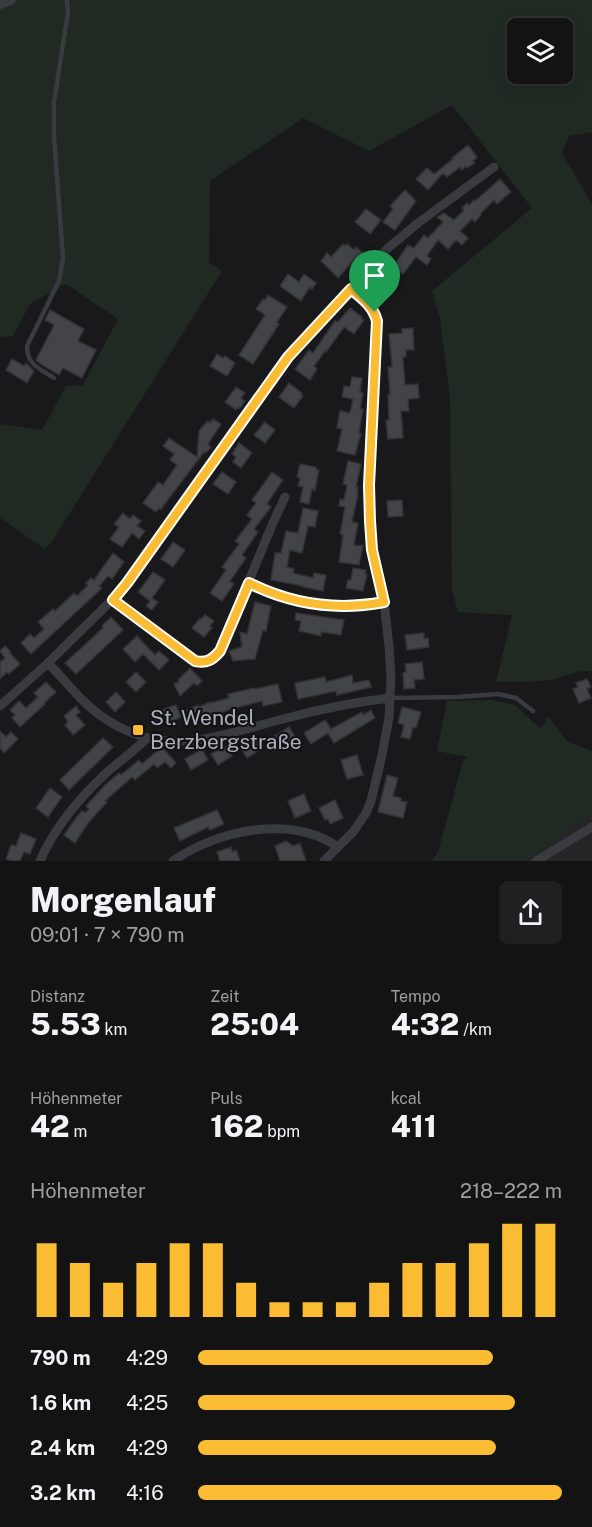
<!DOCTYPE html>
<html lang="de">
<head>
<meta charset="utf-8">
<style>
	:root { --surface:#131314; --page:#202022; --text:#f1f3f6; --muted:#9d9ea0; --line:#323234; --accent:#fabc32 }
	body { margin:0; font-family:"Public Sans",sans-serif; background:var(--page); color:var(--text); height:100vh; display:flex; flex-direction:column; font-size:22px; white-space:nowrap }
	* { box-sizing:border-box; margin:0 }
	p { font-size:20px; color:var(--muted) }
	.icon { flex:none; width:33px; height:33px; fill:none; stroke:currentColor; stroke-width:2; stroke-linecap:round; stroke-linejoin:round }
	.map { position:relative; height:861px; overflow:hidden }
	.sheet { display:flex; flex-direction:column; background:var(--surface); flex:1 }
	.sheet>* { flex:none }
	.fabs { position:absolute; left:507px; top:18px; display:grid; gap:12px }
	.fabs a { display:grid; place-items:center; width:66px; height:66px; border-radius:9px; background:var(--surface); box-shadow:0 3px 15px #0003,0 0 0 2px var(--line); font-size:30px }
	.pin { position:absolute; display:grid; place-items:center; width:51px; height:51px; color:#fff; margin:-62px -26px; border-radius:50% 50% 50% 0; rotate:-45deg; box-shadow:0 0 6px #0007 }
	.pin .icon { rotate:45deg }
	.round { display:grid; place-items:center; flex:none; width:63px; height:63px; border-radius:9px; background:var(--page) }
	.headline { display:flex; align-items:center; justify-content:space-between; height:102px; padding:0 30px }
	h1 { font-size:33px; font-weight:800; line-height:45px }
	.metrics { display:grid; grid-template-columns:repeat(3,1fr); gap:9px; height:102px; padding:6px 30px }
	.metrics div { display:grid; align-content:center }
	.metrics b { font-size:30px; font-weight:800 }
	.metrics small { font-size:16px; font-weight:400 }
	.metrics p { font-size:16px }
	.chart { height:168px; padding:12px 30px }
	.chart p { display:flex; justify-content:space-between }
	.chart svg { width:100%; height:108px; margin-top:6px; stroke:var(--accent); stroke-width:6 }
	ul { padding:0 30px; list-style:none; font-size:20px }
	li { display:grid; grid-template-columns:96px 72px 1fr; align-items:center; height:45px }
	li i { height:15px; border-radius:8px; background:var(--accent) }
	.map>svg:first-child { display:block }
</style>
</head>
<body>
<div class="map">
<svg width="592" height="861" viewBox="0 0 592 861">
	<rect width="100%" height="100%" fill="#19191b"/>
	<path fill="#252528" d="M592,814V861H527L531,858Z"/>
	<path fill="#202a22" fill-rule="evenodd" d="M0,0H592V132L569,136L562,153L592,204V672C579,668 567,676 555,679C536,683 516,682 496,682L512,615L458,612L452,591L450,398L440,318L432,291L532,208L452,105L369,151L303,118L210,181L209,262L222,271L51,543L45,549L0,518V424L42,430L66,386L83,385L118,319L66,284L30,304L13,336L0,337ZM518,28H562V74H518Z
		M492,700L515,705L541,729L548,716L568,742L592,751V814L527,861H431L438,852L463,761L468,757L437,751L447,701Z"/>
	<path fill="#434448" stroke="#333337" stroke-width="1.5" d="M468,145L477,157L473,161L475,163L467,168L466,166L462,170L460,167L447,177L443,173L428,190L416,179L427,168L434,174L453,159L452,158Z
		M500,179L511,192L497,204L494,200L480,214L481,215L475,222L472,219L460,231L468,238L462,245L456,240L448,249L438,240L427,256L431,259L427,265L416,257L403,274L393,267L408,245L414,248L424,235L428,238L443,222L437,217L444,213L454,220L464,210L462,208L467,203L469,205L474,200L475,201Z
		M405,190L416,201L395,230L383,222L393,209L390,206Z
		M366,209L381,220L370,234L355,222Z
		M343,244L345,246L347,244L354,250L356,247L365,255L358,262L355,259L338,278L321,261L327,253L331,257Z
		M288,274L299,282L304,274L316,283L312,289L310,287L301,301L280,286Z
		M378,276L393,277L392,293L377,292Z
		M268,295L287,307L277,322L279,324L253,364L239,355L265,315L256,309L263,299L265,300Z
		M350,308L362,317L361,318L364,320L354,334L344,327L326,352L325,351L314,366L317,369L310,380L295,369L309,350L313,353L335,321L338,322Z
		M50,310L84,329L78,341L96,350L82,378L63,368L59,375L44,366L36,360L54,325L45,320Z
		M413,328L414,350H406V357H403L405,385L418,384L419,398L408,399L409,411H401L403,438L388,439L386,420H389L388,394H390L388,367H392L389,334L402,333V329Z
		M217,354L223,358L225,356L235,363L227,376L210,366Z
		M12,359L24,366L26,363L34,371L27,383L6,370Z
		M352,377L362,378L360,392L363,393L360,409H363L359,433L361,434L355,455L337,451L342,429L337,428L340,411L350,413L353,399L342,397L344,386L350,387Z
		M289,383L302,393L301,394L303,396L294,408L279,397Z
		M236,387L245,393L241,398L245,401L240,408L238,407L236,410L225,402Z
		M213,419L221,424L208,444L211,448L205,453L204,452L161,509L159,508L156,512L143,503L158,482L163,485L177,465L170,460L174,454L163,446L169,438L197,457L199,431L203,426L208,421L210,423Z
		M265,422L275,430L265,443L254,435Z
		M239,443L252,453L241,468L233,462L236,457L232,454Z
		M348,461L361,464L356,487H358L357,494H358L352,522L358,523L354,545L363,546L359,565L339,562L343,535L340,534L345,507L339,506L340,499L344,500L347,485L343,484Z
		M300,464L316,467V469L319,470L315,490L312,489L309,504L300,502L303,487L298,486L300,478L297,477Z
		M222,472L236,482L228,494L213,484Z
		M272,472L283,480L267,504L271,507L254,529L258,532L242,555L246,558L230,581L234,584L222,601L210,593L226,570L222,567L239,544L235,541L252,519L247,515L256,503L252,500Z
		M402,500L403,516L388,517L387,501Z
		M303,508L318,511L315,527L308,526L302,553L290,550L287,567L294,569L293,573L313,578L314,573L326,575L323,591L303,587V586L271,580L275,553H281L286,531L298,533Z
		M123,513L130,519L133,515L141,521L137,526L145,531L139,539L132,533L122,547L110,539L119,527L114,524Z
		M173,542L185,550L173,567L161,559Z
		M113,553L124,562L112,579L108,576L99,586L102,588L88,601L31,654L21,643L30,634L34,638L44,629L38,622L53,609L55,611L74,593L77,596L88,585L86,583L91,578L94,580Z
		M353,568L366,570L365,574H367L363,591L346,588L348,580H351Z
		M153,572L165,580L152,598L158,602L152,610L146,606L150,601L138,592Z
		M255,602L271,606L266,631L263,630L255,659L233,661L229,651L242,647L240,632L247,634Z
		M296,613L344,620L341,635L321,632V636L299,631L301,621L295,620Z
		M205,615L214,621L210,626L212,628L204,637L192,628L200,618L201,619Z
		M111,617L123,630L76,674L65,663L103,628L102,626Z
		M424,633V639L428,638L429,647L407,650L405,635Z
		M137,636L155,655L159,651L169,660L159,670L143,654L135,662L123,649Z
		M5,646L11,652L10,653L20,664L9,674L7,672L0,679V662L5,658L0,651Z
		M422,662L424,679L414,680L415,688L404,689L403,673L406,672L405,664Z
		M190,668L202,681L197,686L194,683L180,696L174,684L179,682L178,680Z
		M136,672L146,682L136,692L126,682Z
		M352,675L353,683L369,680L371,687L337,695L336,691L298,699L295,683L325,677L326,682Z
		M587,679L591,687L587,689L591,698L579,703L573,689L578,687L576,683Z
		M46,682L56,692L44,703L45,704L20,727L12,718L15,715L10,710L19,701L26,708L38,697L34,693Z
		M278,684L282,702L263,706L262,701L231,709L204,719L203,717L192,722L187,710L198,705L199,707L210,702V703L229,698L228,694L254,688L255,689Z
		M116,692L125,702L115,712L106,702Z
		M176,705L181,717L170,722L169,720L158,725L153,713Z
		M76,706L80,712L76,715L85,725L73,735L65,725L68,722L64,716Z
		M402,707L421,712L416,728L413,727L410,739L401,737L404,725L398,723Z
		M371,710L375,718L334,743L328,733L311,744L304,733L325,720L331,729L362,712L363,715Z
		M289,727L296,738L275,751L268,740Z
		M0,731L6,737L11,732L18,739L4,753L0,748Z
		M103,738L113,747L69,790L60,780Z
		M255,738L261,749L247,758L240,747Z
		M226,746L232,756L218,765L211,754Z
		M162,747L176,763L171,768L165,762L157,768L154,764L135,780L132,777L105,801L107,802L88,823L75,843L64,835L76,818L82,811L85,813L89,809L86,806L105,785L119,773L121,775L139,760L142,764Z
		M202,749L208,760L191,770L185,759Z
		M357,755L363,775L347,779L341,760Z
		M387,775L398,778L393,796L401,798V801L407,802L403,818L378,812Z
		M50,788L62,797L48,817L36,808Z
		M304,794L311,811L295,818L288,801Z
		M335,800L343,818L330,824L328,819L325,820L319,808Z
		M217,810L224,824L210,830L208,827L180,841L174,828Z
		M21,833L36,839L30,854L24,852L20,861H12L6,859L11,845L16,846Z
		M286,841L293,846L300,843L306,861H280L275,846Z
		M231,847L232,852L236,850L240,861H220L217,852Z"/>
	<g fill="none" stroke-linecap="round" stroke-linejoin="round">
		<path stroke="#3a3b41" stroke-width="4.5" d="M54,378C39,368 27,365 27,346L59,281L63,258L54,136V102L66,25L68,12L67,0
			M390,698L458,697L498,694L516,698L533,711"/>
		<path stroke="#3a3b41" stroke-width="9" d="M249,583C291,604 337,611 384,602
			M113,600L195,661C206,664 213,659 220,651L272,525L285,497
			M48,663C67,682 84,706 107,720C169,760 222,734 287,718C321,709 355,702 390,698
			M0,706L48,663L118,594L288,357L388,248L418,223L494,167
			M40,861C54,828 78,800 103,776C117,763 133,752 146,739
			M173,861C217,830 291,814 338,847
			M324,861L353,832L366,813L371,801L382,755L389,718L391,676L389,646L384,602L372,550L370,521L369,485L377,321C373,306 363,299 351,289
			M536,861L592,827"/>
		<path stroke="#3a3b41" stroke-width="10" d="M0,4L11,0"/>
	</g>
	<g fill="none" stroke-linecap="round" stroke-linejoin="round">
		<g stroke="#fff" stroke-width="12">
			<path id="route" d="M351,289C363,299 373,306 377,321L369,485L370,521L372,550L384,602C337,611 291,604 249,583L220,651C213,659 207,664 195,661L113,600L127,583L288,357Z"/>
		</g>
		<use href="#route" stroke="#fabc32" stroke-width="8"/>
	</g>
	<rect fill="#fabc32" stroke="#141416" stroke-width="2" x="132" y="724" width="12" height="12" rx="3"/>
	<g text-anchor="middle" stroke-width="4.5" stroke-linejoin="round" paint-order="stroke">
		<g font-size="21" fill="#abafbb" stroke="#141416" text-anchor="start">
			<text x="150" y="725">St. Wendel<tspan x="150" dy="24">Berzbergstraße</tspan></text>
		</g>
	</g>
</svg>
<div class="fabs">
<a><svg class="icon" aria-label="layers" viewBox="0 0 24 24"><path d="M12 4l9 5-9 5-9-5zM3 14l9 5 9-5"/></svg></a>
</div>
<div class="pin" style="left:375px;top:312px;background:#1e9e55"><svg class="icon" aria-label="arrive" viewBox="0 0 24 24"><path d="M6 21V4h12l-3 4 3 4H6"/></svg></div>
</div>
<section class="sheet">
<div class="headline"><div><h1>Morgenlauf</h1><p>09:01 · 7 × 790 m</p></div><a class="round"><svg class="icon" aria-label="share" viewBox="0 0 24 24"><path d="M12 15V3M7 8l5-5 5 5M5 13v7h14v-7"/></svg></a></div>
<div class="metrics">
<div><p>Distanz</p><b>5.53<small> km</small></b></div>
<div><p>Zeit</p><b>25:04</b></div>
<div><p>Tempo</p><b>4:32<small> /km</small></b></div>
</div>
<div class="metrics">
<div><p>Höhenmeter</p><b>42<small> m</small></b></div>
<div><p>Puls</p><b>162<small> bpm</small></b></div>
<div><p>kcal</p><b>411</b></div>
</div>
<div class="chart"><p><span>Höhenmeter</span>218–222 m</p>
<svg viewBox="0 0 160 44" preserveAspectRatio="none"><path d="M5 44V14M15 44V22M25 44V30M35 44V22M45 44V14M55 44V14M65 44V30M75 44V38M85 44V38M95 44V38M105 44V30M115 44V22M125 44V22M135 44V14M145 44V6M155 44V6"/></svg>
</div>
<ul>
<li><b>790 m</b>4:29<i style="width:81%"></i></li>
<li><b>1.6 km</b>4:25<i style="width:87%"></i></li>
<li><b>2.4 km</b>4:29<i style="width:82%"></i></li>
<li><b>3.2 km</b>4:16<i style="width:100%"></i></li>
</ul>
</section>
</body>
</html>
